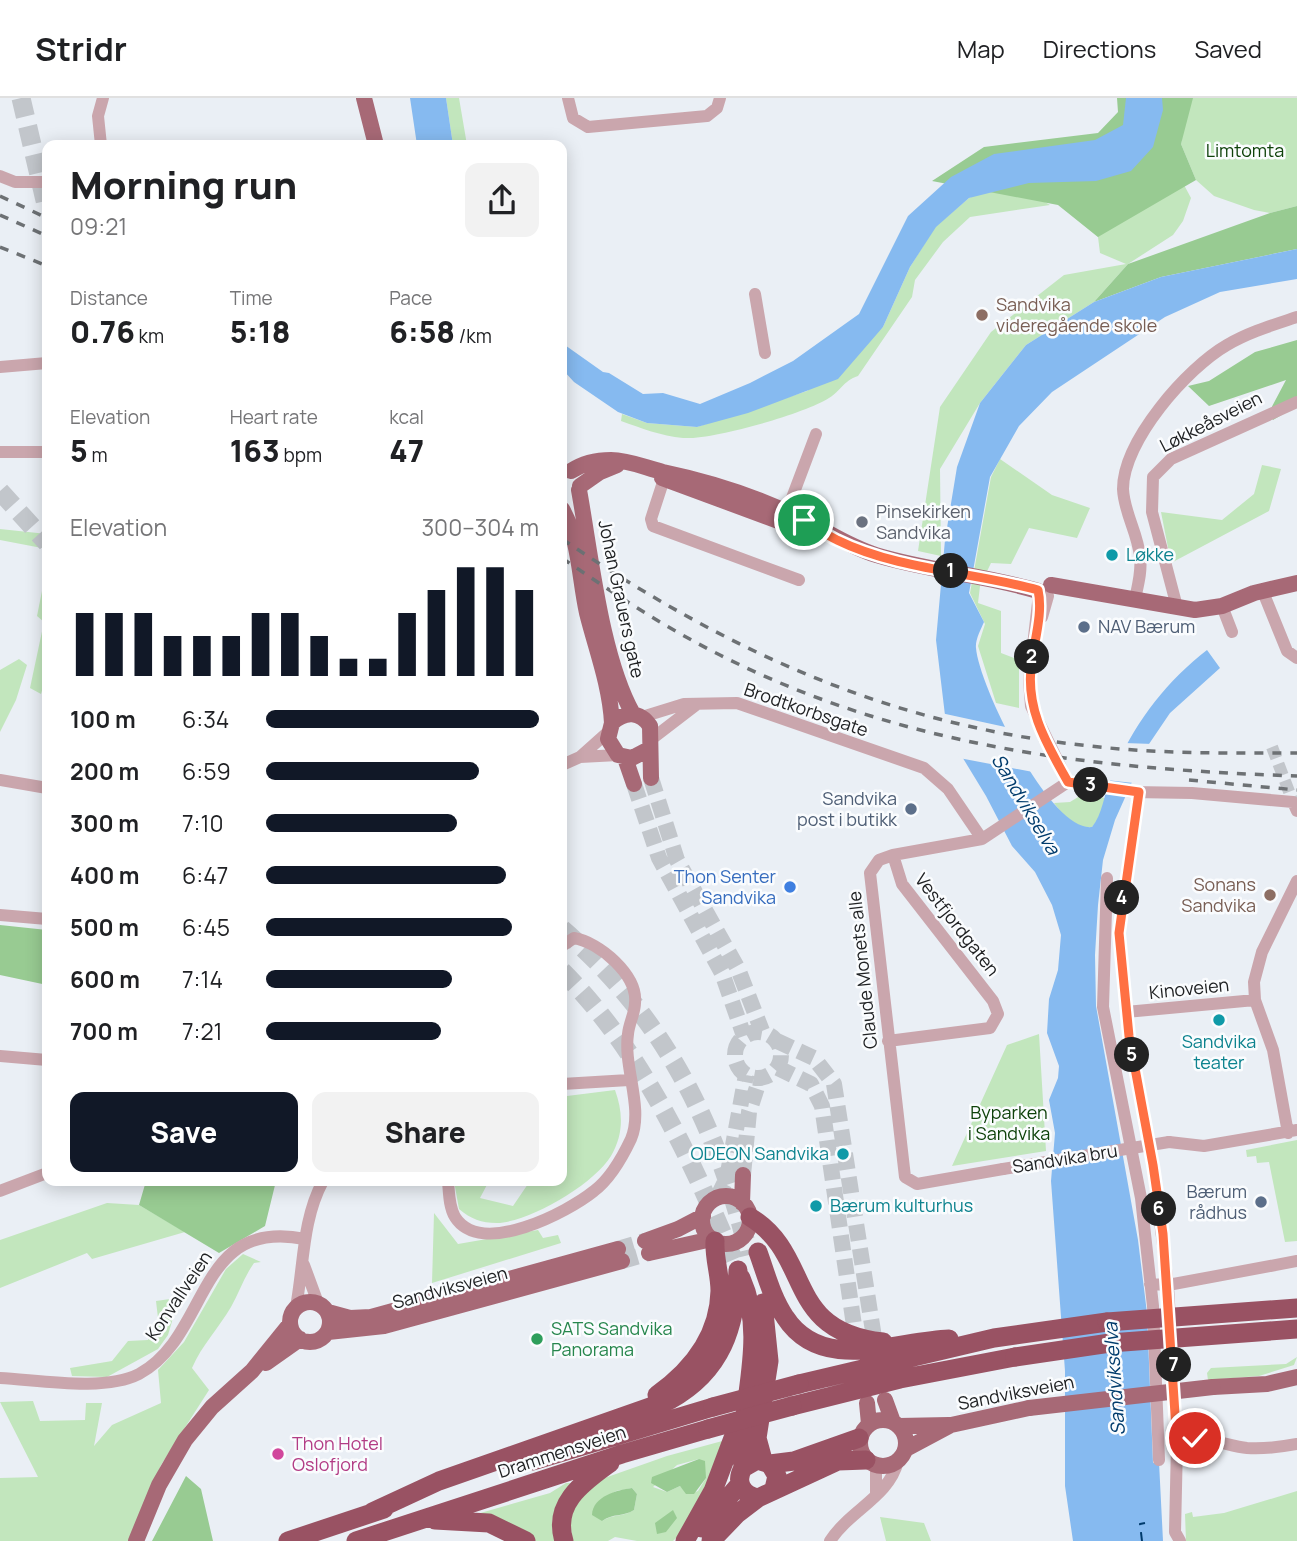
<!DOCTYPE html>
<html lang="en">
<head>
<meta charset="utf-8">
<style>
	:root { --surface:#fff; --page:#f2f2f2; --text:#202124; --muted:#757577; --line:#e0e0e0; --accent:#111827 }
	body { margin:0; font-family:Manrope,sans-serif; background:var(--page); color:var(--text); height:100vh; display:flex; flex-direction:column; font-size:26px; white-space:nowrap }
	* { box-sizing:border-box; margin:0 }
	p { font-size:23px; color:var(--muted) }
	.icon { flex:none; width:38px; height:38px; fill:none; stroke:currentColor; stroke-width:2; stroke-linecap:round; stroke-linejoin:round }
	.map { position:relative; flex:1; overflow:hidden }
	.side { position:absolute; left:42px; top:42px; width:525px; height:1046px; display:flex; flex-direction:column; background:var(--surface); border-radius:14px; box-shadow:0 4px 18px #0003 }
	.side>* { flex:none }
	.pin { position:absolute; display:grid; place-items:center; width:60px; height:60px; color:#fff; margin:-30px; border:4px solid #fff; border-radius:50%; box-shadow:0 2px 7px #0007 }
	.km { position:absolute; width:35px; height:35px; margin:-18px; border-radius:50%; background:#222; color:#fff; font-size:19px; line-height:35px; text-align:center }
	.round { display:grid; place-items:center; flex:none; width:74px; height:74px; border-radius:14px; background:var(--page) }
	.overview { display:flex; align-items:center; justify-content:space-between; height:119px; padding:0 28px }
	h1 { font-size:38px; font-weight:800; line-height:52px }
	.stats { display:grid; grid-template-columns:repeat(3,1fr); gap:10px; height:119px; padding:7px 28px }
	.stats div { display:grid; align-content:center }
	.stats b { font-size:30px; font-weight:800 }
	.stats small { font-size:19px; font-weight:400 }
	.stats p { font-size:19px }
	.chart { height:196px; padding:14px 28px }
	.chart p { display:flex; justify-content:space-between }
	.chart svg { width:100%; height:126px; margin-top:7px; stroke:var(--accent); stroke-width:6 }
	.button { display:flex; gap:14px; margin-top:auto; padding:14px 28px }
	.button a { flex:1; height:80px; border-radius:14px; background:var(--accent); color:#fff; font-size:28px; font-weight:800; line-height:80px; text-align:center }
	.button a+a { background:var(--page); color:var(--text) }
	ul { padding:0 28px; list-style:none; font-size:23px }
	li { display:grid; grid-template-columns:112px 84px 1fr; align-items:center; height:52px }
	li i { height:18px; border-radius:9px; background:var(--accent) }
	header { display:flex; align-items:center; gap:42px; box-sizing:border-box; height:98px; padding:0 35px; background:var(--surface); border-bottom:2px solid var(--line) }
	header strong { font-size:33px }
	nav { display:flex; gap:38px; margin-inline-start:auto; font-size:24px }
	.map>svg:first-child { display:block }
</style>
</head>
<body>
<header>
<strong>Stridr</strong>
<nav><a>Map</a><a>Directions</a><a>Saved</a></nav>
</header>
<div class="map">
<svg width="1297" height="1443" viewBox="0 0 1297 1443">
	<rect width="100%" height="100%" fill="#eaeff5"/>
	<path fill="#c2e6bd" fill-rule="evenodd" d="M446,0H459L467,47H453Z
		M1188,0H1297V108L1270,115L1254,112L1214,98L1196,82L1181,46Z
		M1169,59L1191,100L1183,123L1173,137L1128,166L1094,204L1026,247L980,305L940,371L941,458L918,453L940,309L991,234L1064,177L1126,166L1100,155L1098,139L1059,107Z
		M1008,82L1050,107L970,119L943,144L915,182L912,199L858,278C843,283 841,293 829,300C804,316 712,342 683,340C661,338 641,330 621,323L622,316L647,325L697,329L807,293L883,229L910,169L935,129L969,100Z
		M1000,361L1052,397L1090,410L1077,440L1029,430L1011,466L991,465L980,488L978,505L1001,513V555L1019,562V610L996,605L978,548L985,526L970,495L991,379Z
		M1262,367L1281,371L1269,413L1171,465L1161,414L1222,422L1254,396Z
		M0,431L47,436V451L0,442Z
		M47,468V576L41,596L30,590L44,524L37,518Z
		M19,561L27,567L16,602L0,634V572Z
		M1083,696L1105,700L1100,719L1092,729C1075,731 1063,717 1054,705L1070,704Z
		M1039,936L1046,1053L952,1068L1007,947Z
		M615,992C623,1014 624,1036 611,1058C594,1086 530,1124 497,1125C481,1125 471,1121 459,1111L454,1083H489L480,1100L513,1108L530,1083H562V1011L567,998Z
		M1297,1042V1143L1285,1144L1269,1064L1257,1065L1256,1058L1247,1059L1246,1052Z
		M107,1105L139,1107L185,1134L92,1161L87,1155L0,1190V1142Z
		M434,1115L458,1146L538,1132L543,1140L558,1137L561,1145L432,1185Z
		M243,1156L261,1164L254,1165C244,1179 239,1195 231,1209C218,1231 202,1247 192,1270L209,1292L161,1367L129,1443H0V1380L38,1379L0,1304L33,1303L40,1323L85,1322L86,1305H102L94,1348L112,1327L161,1305L158,1272L184,1244L226,1171Z
		M170,1201L173,1220L168,1237L158,1251L107,1279L72,1278L70,1270L112,1263L128,1243L148,1242L158,1220L156,1203Z
		M1297,1259L1294,1267L1259,1278L1208,1282L1207,1275L1211,1270L1286,1266Z
		M726,1342L716,1373L680,1436L673,1443H637L615,1439L608,1443H572L570,1414L596,1383L667,1358ZM699,1361L706,1380L698,1393L690,1396L680,1388L667,1394L653,1389L677,1367ZM632,1390L637,1396L634,1412C623,1419 613,1416 602,1423L596,1406L616,1393Z
		M566,1385H572C558,1404 547,1419 555,1443H535L477,1416L550,1395Z
		M1297,1393V1443H1186L1185,1416L1192,1414L1193,1419L1224,1415Z
		M880,1419L924,1425L931,1443H886Z"/>
	<path fill="#98cb92" d="M1117,0H1193L1181,46L1196,82L1098,139L1058,107L932,83L984,49L1098,35L1118,14Z
		M1297,108V151L1161,179L1094,204L1128,166L1270,115Z
		M1297,242V308L1273,322L1268,316L1286,282L1209,308L1188,288L1209,283L1255,254Z
		M0,827L47,832V887L0,877Z
		M146,1083H276L265,1128L219,1155L139,1107Z
		M699,1361L705,1363L706,1380L694,1396H686L680,1388L667,1394L651,1385L652,1379Z
		M186,1378L201,1391L213,1443H152Z
		M632,1390L637,1396L634,1412C623,1419 613,1415 602,1423L592,1417C593,1398 617,1392 632,1390Z
		M673,1412L677,1420L666,1434L657,1436L655,1425Z"/>
	<path fill="#86baf0" d="M410,0H446L453,47H417Z
		M1126,0H1162L1163,12L1153,49L1131,73L1096,83L1029,85L969,100L936,129L910,169L883,229L838,281L748,315L697,329L647,325L618,314L574,284L562,271V245L603,274L609,275L643,296L663,295L700,306L750,285L793,263L859,216L908,118L951,79L994,56L1095,42L1123,27Z
		M1297,151V181L1220,194L1165,219L1052,294L1019,328L990,379L969,495L984,524C981,531 975,542 976,550C979,588 1050,734 1092,729C1103,715 1103,699 1110,683C1130,631 1163,586 1207,552L1220,570L1170,615L1149,646L1115,722L1103,762L1098,807L1095,857L1096,908L1138,1142L1147,1215L1153,1365L1159,1364L1163,1443H1073L1065,1388V1273L1051,1083L1055,1035L1049,1002L1058,980L1059,968L1047,935L1049,901L1058,872L1061,837L1052,807L1035,774L1012,748L986,698L947,634L936,542L945,442L957,369L980,305L1026,247L1094,204L1161,179Z"/>
	<path fill="#eaeff5" d="M941,615L1010,630L1033,674L959,660L943,635Z
		M1124,645L1153,646L1134,685L1106,682Z"/>
	<g fill="none" stroke-linecap="round" stroke-linejoin="round">
		<path stroke="#003b6c" stroke-width="2" stroke-dasharray="9 7" stroke-linecap="butt" d="M1142,1443L1140,1426L1145,1425"/>
		<path stroke="#c2c6cb" stroke-width="12" stroke-dasharray="12 6" stroke-linecap="butt" d="M1272,649L1293,704"/>
		<path stroke="#c2c6cb" stroke-width="16" stroke-dasharray="16 8" stroke-linecap="butt" d="M651,680L677,762L738,871L762,933
			M634,686L659,760L722,875L744,938
			M735 957a23 23 0 1 1 46 0a23 23 0 1 1-46 0Z
			M777,943L814,960L834,986L876,1252
			M778,970L811,986L822,1008L857,1248
			M743,1077L749,1014L760,980
			M717,1100L727,1080L746,977
			M618,1151L645,1143
			M622,1163L649,1155"/>
		<path stroke="#c2c6cb" stroke-width="19" stroke-dasharray="19 10" stroke-linecap="butt" d="M21,0L47,111
			M0,393L47,445
			M562,831C665,920 717,1027 749,1157
			M562,873C642,953 691,1060 734,1163"/>
		<path stroke="#caa6ad" stroke-width="12" d="M568,0L573,20L588,29L707,18L717,10L720,0
			M101,47L98,18L103,0
			M0,78L15,84H47
			M755,196L765,255
			M0,269L47,265
			M0,354H47
			M664,381L651,421L653,428L799,482
			M784,421L816,336
			M1263,494L1287,553L1297,560
			M1039,496L1029,582L1031,608L1068,684
			M1135,501C1138,487 1142,473 1140,459C1138,435 1124,415 1123,391C1123,343 1187,270 1227,247C1249,234 1273,227 1297,219
			M1222,508L1232,534
			M1177,509L1152,414L1153,379L1171,361L1297,304
			M1042,519L1048,498
			M642,619L684,606L737,605L924,670L948,691L982,741
			M653,640L696,607
			M580,659L608,634
			M562,667L580,659L618,657
			M0,682L47,690
			M1068,684L1133,694L1192,695L1293,704L1297,713
			M1139,694L1119,835L1129,938L1153,1067L1168,1187L1177,1346L1175,1434L1180,1443
			M1107,780L1103,909L1141,1100L1153,1208L1159,1362
			M0,817L47,821
			M1126,914L1255,902
			M888,943L990,930L998,916L993,903L902,786L893,757
			M0,958L47,962
			M562,986L629,982
			M1288,1035L1273,952L1255,902L1254,884L1262,854L1297,783
			M1169,1044L1204,1048L1297,1032
			M1003,1071L917,1086L905,1079L870,775L879,762L893,757L982,741L1068,684
			M448,1083C449,1095 449,1109 455,1119C481,1160 568,1114 594,1093C610,1081 623,1058 631,1041C644,1010 623,969 628,936C629,925 635,915 635,905C638,877 599,844 574,840L562,848
			M0,1093L47,1075
			M304,1167L318,1205
			M1150,1186L1168,1187L1297,1163
			M296,1209C304,1167 302,1122 323,1083
			M0,1280C39,1282 104,1294 139,1276C211,1237 195,1119 305,1141
			M1177,1346C1195,1333 1226,1348 1247,1350C1264,1351 1281,1349 1297,1346
			M876,1368V1396
			M830,1443C850,1412 889,1399 898,1363"/>
		<path stroke="#a76976" stroke-width="16" d="M364,0L376,47
			M571,373C583,365 596,362 611,362C629,362 646,370 663,374C711,384 760,400 804,422C830,435 848,448 876,457C929,473 985,477 1038,493
			M662,380L792,428
			M580,388L600,374L617,367
			M579,392C591,458 601,559 633,616
			M562,411C580,443 579,479 587,515C596,551 610,587 612,625
			M1051,487L1195,512L1222,508L1254,495L1297,485
			M649,651L632,660L618,657L608,641L612,625C625,613 640,613 650,628L651,680
			M625,660L634,686
			M702 1122a24 24 0 1 1 48 0a24 24 0 1 1-48 0Z
			M742,1105L743,1077
			M645,1143L678,1131L703,1118
			M649,1155L712,1141
			M290 1224a20 20 0 1 1 40 0a20 20 0 1 1-40 0Z
			M328,1214L350,1220L371,1219L618,1151
			M328,1234L384,1228L622,1163
			M266,1265L300,1241
			M1213,1289L1267,1286L1297,1279
			M885,1302L893,1324
			M867,1305L869,1326
			M860 1345a23 23 0 1 1 46 0a23 23 0 1 1-46 0Z
			M899,1328L949,1327
			M906,1351L951,1327L1029,1310
			M136,1443L159,1387L185,1342L212,1309L252,1273L290,1226"/>
		<path stroke="#995263" stroke-width="19" d="M750,1119C814,1158 783,1233 883,1244
			M758,1154C766,1176 772,1200 785,1219C822,1276 895,1243 949,1241
			M741,1180C769,1243 738,1305 743,1370
			M799,1286L994,1240L1107,1224
			M657,1297C692,1272 719,1238 720,1193C720,1176 714,1160 715,1143
			M792,1308L900,1281L1015,1259
			M763,1362L757,1340L769,1263L763,1205
			M533,1363L713,1309
			M770,1366L794,1363L859,1340
			M774,1391L777,1378L770,1366L757,1362L743,1370C735,1384 742,1397 758,1400L838,1363L866,1362
			M372,1414L439,1383L670,1302C722,1273 736,1229 738,1172
			M435,1422L489,1425L526,1443
			M702,1430L740,1386
			M288,1443L384,1411
			M356,1443L622,1356L708,1331
			M564,1443C552,1405 584,1384 610,1365
			M685,1443L713,1393L736,1332
			M711,1443L737,1416L758,1400"/>
		<path stroke="#6d7174" stroke-width="3.5" stroke-dasharray="9 9" stroke-linecap="butt" d="M0,98L47,120
			M0,117L47,138
			M0,149L47,168
			M562,441C728,553 887,627 1090,648C1159,656 1228,655 1297,655
			M562,460C613,495 664,529 720,557C903,650 1094,671 1297,678
			M1189,682L1297,692"/>
		<path stroke="#caa6ad" stroke-width="12" d="M1003,1071L1169,1044"/>
		<path stroke="#a76976" stroke-width="16" d="M1029,1310L1213,1289"/>
		<path stroke="#995263" stroke-width="19" d="M1107,1224L1297,1210
			M1015,1259L1110,1245L1297,1231
			M713,1309L799,1286
			M708,1331L792,1308"/>
	</g>
	<g fill="none" stroke-linecap="round" stroke-linejoin="round">
		<g stroke="#fff" stroke-width="14">
			<path id="route" d="M804,422C815,428 826,437 837,442C898,472 973,474 1038,492C1043,514 1035,540 1032,562C1024,609 1046,645 1068,684L1139,694L1119,835L1129,938L1153,1067L1163,1136L1177,1346L1185,1340H1195"/>
		</g>
		<use href="#route" stroke="#ff7043" stroke-width="9"/>
	</g>
	<g fill="#8d6e63" stroke="#fafcfe" stroke-width="2.5">
		<circle cx="982" cy="217" r="7"/>
		<circle cx="1270" cy="797" r="7"/>
	</g>
	<circle fill="#6b7280" stroke="#fafcfe" stroke-width="2.5" cx="862" cy="424" r="7"/>
	<g fill="#0f9aa8" stroke="#fafcfe" stroke-width="2.5">
		<circle cx="1112" cy="457" r="7"/>
		<circle cx="1219" cy="922" r="7"/>
		<circle cx="843" cy="1056" r="7"/>
		<circle cx="816" cy="1108" r="7"/>
	</g>
	<g fill="#5c6f8a" stroke="#fafcfe" stroke-width="2.5">
		<circle cx="1084" cy="529" r="7"/>
		<circle cx="911" cy="711" r="7"/>
		<circle cx="1261" cy="1104" r="7"/>
	</g>
	<circle fill="#3f7fe0" stroke="#fafcfe" stroke-width="2.5" cx="790" cy="789" r="7"/>
	<circle fill="#2e9e5b" stroke="#fafcfe" stroke-width="2.5" cx="537" cy="1241" r="7"/>
	<circle fill="#d1479c" stroke="#fafcfe" stroke-width="2.5" cx="278" cy="1356" r="7"/>
	<g text-anchor="middle" stroke-width="5" stroke-linejoin="round" paint-order="stroke">
		<g font-size="18" fill="#0e420a" stroke="#fafcfe">
			<text x="1245" y="59">Limtomta</text>
			<text x="1009" y="1021">Byparken<tspan x="1009" dy="21">i Sandvika</tspan></text>
		</g>
		<g font-size="18" fill="#785e54" stroke="#fafcfe" text-anchor="start">
			<text x="996" y="213">Sandvika<tspan x="996" dy="21">videregående skole</tspan></text>
			<text x="1256" y="793" text-anchor="end">Sonans<tspan x="1256" dy="21">Sandvika</tspan></text>
		</g>
		<g font-size="18" fill="#202224" stroke="#fafcfe">
			<text transform="translate(1211 324) rotate(-27)" y="6">Løkkeåsveien</text>
			<text transform="translate(621 501) rotate(78)" y="6">Johan Grauers gate</text>
			<text transform="translate(806 612) rotate(19)" y="6">Brodtkorbsgate</text>
			<text transform="translate(957 827) rotate(52)" y="6">Vestfjordgaten</text>
			<text transform="translate(863 872) rotate(-96)" y="6">Claude Monets alle</text>
			<text transform="translate(1189 891) rotate(-6)" y="6">Kinoveien</text>
			<text transform="translate(1065 1061) rotate(-9)" y="6">Sandvika bru</text>
			<text transform="translate(450 1190) rotate(-15)" y="6">Sandviksveien</text>
			<text transform="translate(179 1198) rotate(-56)" y="6">Konvallveien</text>
			<text transform="translate(1016 1295) rotate(-11)" y="6">Sandviksveien</text>
			<text transform="translate(562 1354) rotate(-18)" y="6">Drammensveien</text>
		</g>
		<g font-size="18" fill="#5b616d" stroke="#fafcfe" text-anchor="start">
			<text x="876" y="420">Pinsekirken<tspan x="876" dy="21">Sandvika</tspan></text>
		</g>
		<g font-size="18" fill="#0d838f" stroke="#fafcfe" text-anchor="start">
			<text x="1126" y="463">Løkke</text>
			<text x="1219" y="950" text-anchor="middle">Sandvika<tspan x="1219" dy="21">teater</tspan></text>
			<text x="829" y="1062" text-anchor="end">ODEON Sandvika</text>
			<text x="830" y="1114">Bærum kulturhus</text>
		</g>
		<g font-size="18" fill="#4e5e75" stroke="#fafcfe" text-anchor="end">
			<text x="1098" y="535" text-anchor="start">NAV Bærum</text>
			<text x="897" y="707">Sandvika<tspan x="897" dy="21">post i butikk</tspan></text>
			<text x="1247" y="1100">Bærum<tspan x="1247" dy="21">rådhus</tspan></text>
		</g>
		<g font-size="18" fill="#366cbe" stroke="#fafcfe" text-anchor="end">
			<text x="776" y="785">Thon Senter<tspan x="776" dy="21">Sandvika</tspan></text>
		</g>
		<g font-size="18" fill="#27864d" stroke="#fafcfe" text-anchor="start">
			<text x="551" y="1237">SATS Sandvika<tspan x="551" dy="21">Panorama</tspan></text>
		</g>
		<g font-size="18" fill="#b23c85" stroke="#fafcfe" text-anchor="start">
			<text x="292" y="1352">Thon Hotel<tspan x="292" dy="21">Oslofjord</tspan></text>
		</g>
		<g font-size="19" font-style="italic" fill="#003b6c" stroke="#fafcfe">
			<text transform="translate(1026 706) rotate(59)" y="7">Sandvikselva</text>
			<text transform="translate(1114 1281) rotate(-94)" y="7">Sandvikselva</text>
		</g>
	</g>
</svg>
<div class="pin" style="left:804px;top:422px;background:#1e9e55"><svg class="icon" aria-label="arrive" viewBox="0 0 24 24"><path d="M6 21V4h12l-3 4 3 4H6"/></svg></div>
<div class="pin" style="left:1195px;top:1340px;background:#d93025"><svg class="icon" aria-label="check" viewBox="0 0 24 24"><path d="M5 12l5 5 9-10"/></svg></div>
<b class="km" style="left:951px;top:473px">1</b>
<b class="km" style="left:1032px;top:559px">2</b>
<b class="km" style="left:1091px;top:687px">3</b>
<b class="km" style="left:1122px;top:800px">4</b>
<b class="km" style="left:1132px;top:957px">5</b>
<b class="km" style="left:1159px;top:1111px">6</b>
<b class="km" style="left:1174px;top:1267px">7</b>
<section class="side">
<div class="overview"><div><h1>Morning run</h1><p>09:21</p></div><a class="round"><svg class="icon" aria-label="share" viewBox="0 0 24 24"><path d="M12 15V3M7 8l5-5 5 5M5 13v7h14v-7"/></svg></a></div>
<div class="stats">
<div><p>Distance</p><b>0.76<small> km</small></b></div>
<div><p>Time</p><b>5:18</b></div>
<div><p>Pace</p><b>6:58<small> /km</small></b></div>
</div>
<div class="stats">
<div><p>Elevation</p><b>5<small> m</small></b></div>
<div><p>Heart rate</p><b>163<small> bpm</small></b></div>
<div><p>kcal</p><b>47</b></div>
</div>
<div class="chart"><p><span>Elevation</span>300–304 m</p>
<svg viewBox="0 0 160 44" preserveAspectRatio="none"><path d="M5 44V22M15 44V22M25 44V22M35 44V30M45 44V30M55 44V30M65 44V22M75 44V22M85 44V30M95 44V38M105 44V38M115 44V22M125 44V14M135 44V6M145 44V6M155 44V14"/></svg>
</div>
<ul>
<li><b>100 m</b>6:34<i style="width:100%"></i></li>
<li><b>200 m</b>6:59<i style="width:78%"></i></li>
<li><b>300 m</b>7:10<i style="width:70%"></i></li>
<li><b>400 m</b>6:47<i style="width:88%"></i></li>
<li><b>500 m</b>6:45<i style="width:90%"></i></li>
<li><b>600 m</b>7:14<i style="width:68%"></i></li>
<li><b>700 m</b>7:21<i style="width:64%"></i></li>
</ul>
<div class="button"><a>Save</a><a>Share</a></div>
</section>
</div>
</body>
</html>
